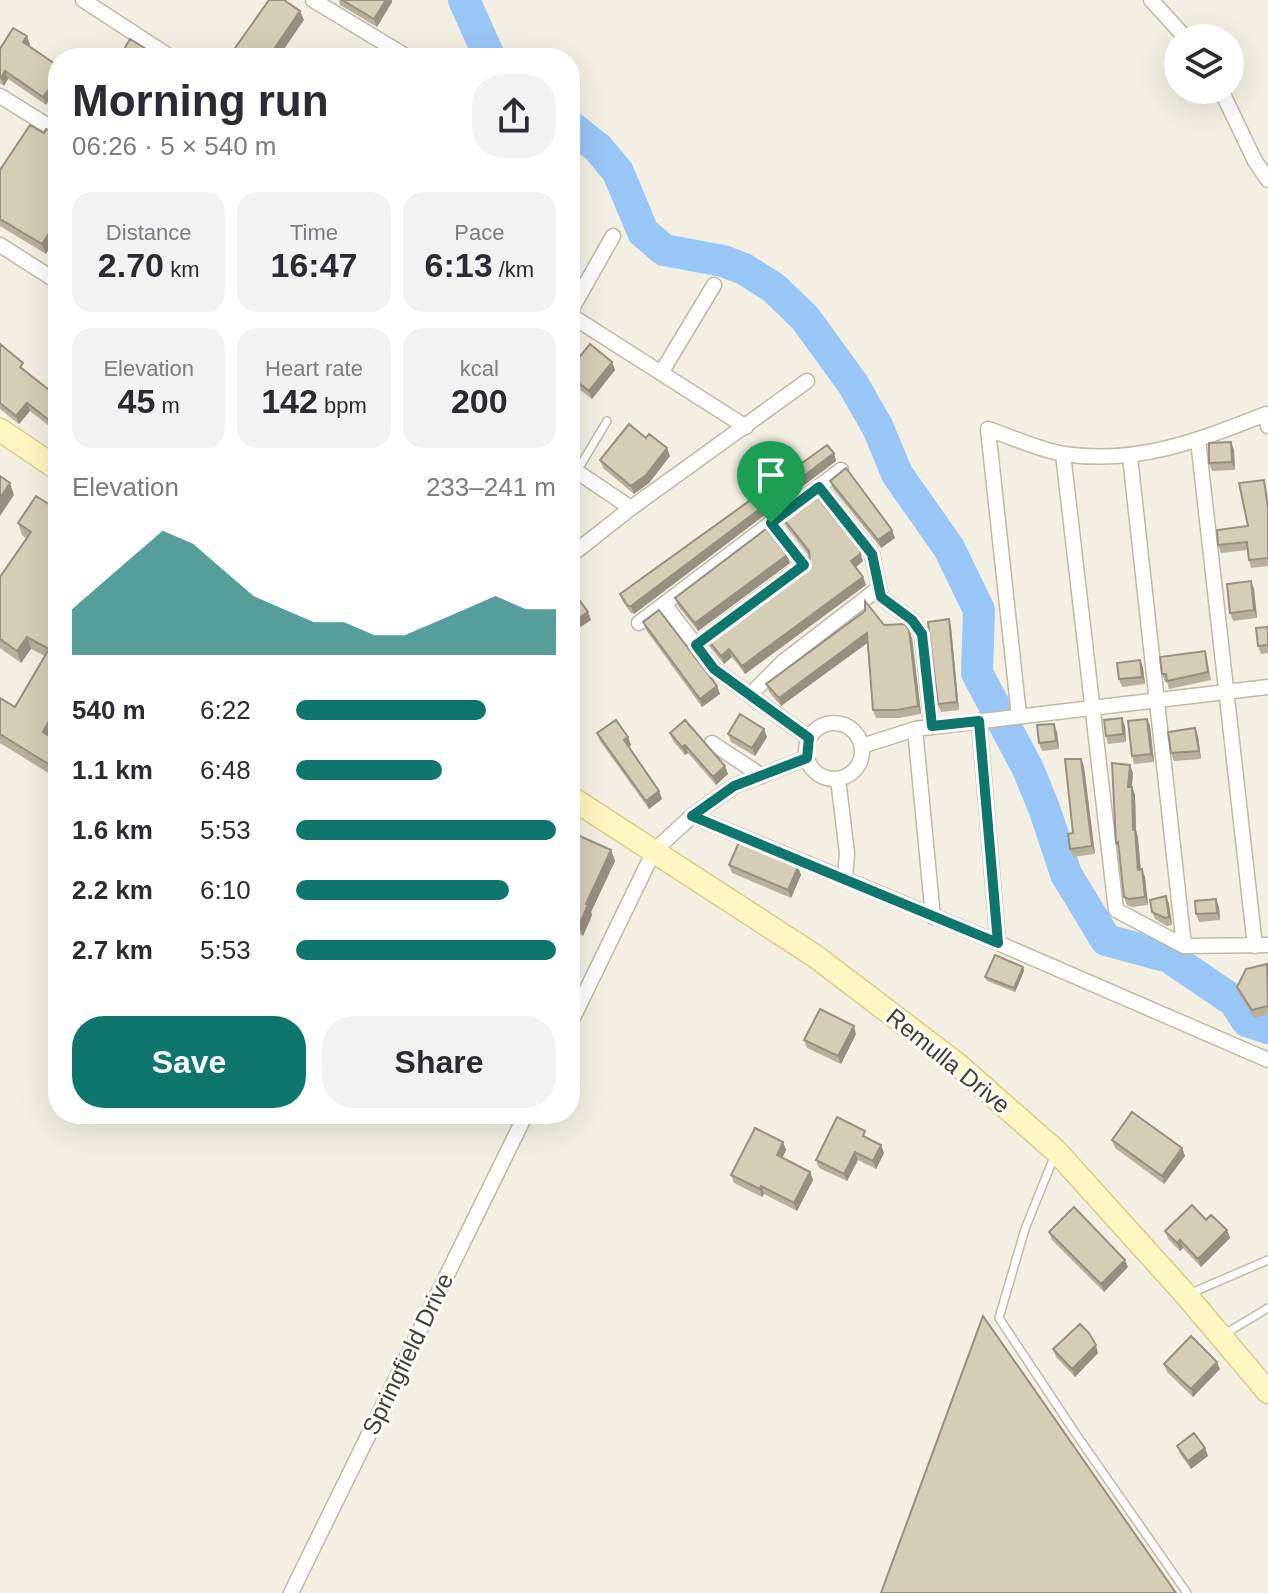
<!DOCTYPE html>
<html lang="en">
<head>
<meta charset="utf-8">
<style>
	:root { --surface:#fff; --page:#f2f2f3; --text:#2b2b33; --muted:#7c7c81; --accent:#0f766e }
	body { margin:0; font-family:Helvetica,sans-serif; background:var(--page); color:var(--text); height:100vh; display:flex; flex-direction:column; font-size:30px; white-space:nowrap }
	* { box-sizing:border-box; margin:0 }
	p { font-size:26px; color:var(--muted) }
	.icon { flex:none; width:44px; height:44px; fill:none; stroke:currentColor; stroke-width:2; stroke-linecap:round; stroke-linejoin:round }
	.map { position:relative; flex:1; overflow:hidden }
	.side { position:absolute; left:48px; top:48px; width:532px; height:1076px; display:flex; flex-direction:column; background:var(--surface); border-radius:32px; box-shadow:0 8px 32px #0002 }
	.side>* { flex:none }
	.fabs { position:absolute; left:1164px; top:24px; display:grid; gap:16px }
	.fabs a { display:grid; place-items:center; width:80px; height:80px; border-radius:50%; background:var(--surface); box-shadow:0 8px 32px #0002; font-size:40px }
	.pin { position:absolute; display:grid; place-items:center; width:68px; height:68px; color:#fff; margin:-82px -34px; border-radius:50% 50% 50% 0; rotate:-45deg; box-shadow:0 0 8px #0007 }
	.pin .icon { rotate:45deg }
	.round { display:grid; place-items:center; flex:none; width:84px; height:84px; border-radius:32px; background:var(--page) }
	.overview { display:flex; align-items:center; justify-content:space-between; height:136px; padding:0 24px }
	h1 { font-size:44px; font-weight:700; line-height:60px }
	.metrics { display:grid; grid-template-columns:repeat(3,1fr); gap:12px; height:136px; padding:8px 24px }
	.metrics div { display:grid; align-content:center; border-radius:20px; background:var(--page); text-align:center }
	.metrics b { font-size:34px; font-weight:700 }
	.metrics small { font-size:22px; font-weight:400 }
	.metrics p { font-size:22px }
	.chart { height:224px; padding:16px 24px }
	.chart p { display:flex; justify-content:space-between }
	.chart svg { width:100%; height:144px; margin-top:8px; fill:var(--accent); opacity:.7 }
	.cta { display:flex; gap:16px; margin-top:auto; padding:16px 24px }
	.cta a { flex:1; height:92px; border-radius:32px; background:var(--accent); color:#fff; font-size:32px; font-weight:700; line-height:92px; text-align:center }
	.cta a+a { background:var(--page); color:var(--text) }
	ul { padding:0 24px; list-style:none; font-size:26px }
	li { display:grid; grid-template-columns:128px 96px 1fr; align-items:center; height:60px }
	li i { height:20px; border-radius:10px; background:var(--accent) }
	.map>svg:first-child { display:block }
</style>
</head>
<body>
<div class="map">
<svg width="1268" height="1593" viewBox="0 0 1268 1593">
	<rect width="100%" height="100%" fill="#f3f0e3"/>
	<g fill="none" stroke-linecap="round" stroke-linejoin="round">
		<path stroke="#98c6f7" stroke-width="32" d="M464,0L490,58
			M570,126L598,148L618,172L643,232L664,250L723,261L744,269L774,288L805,318L853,384L878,428L897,474L949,548L979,610L977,673L1028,769L1044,808L1066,874L1106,940L1169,957L1234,1001L1247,1021L1268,1028"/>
		<g stroke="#c0b9a5" stroke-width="10">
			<path id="lane" d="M577,471L607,421
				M1054,1157L1025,1229L999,1318L1076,1434L1187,1593
				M1189,1294L1268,1260
				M1223,1335L1268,1308"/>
		</g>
		<g stroke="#c0b9a5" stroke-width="17">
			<path id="street" d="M83,0L172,58
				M313,0L409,58
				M1151,0L1186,38
				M1221,90L1255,161L1268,180
				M0,96L58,132
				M0,245L58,282
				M570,312L613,236
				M570,315L746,427
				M661,373L714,285
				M1198,440L1255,946
				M1063,454L1116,910L1184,946L1268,945
				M1130,457L1184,946
				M570,467L631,508
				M819,487L872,554L881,597L912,620L922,634L932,726
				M570,556L631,508L807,381
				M664,604L714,669L809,738
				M639,623L841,470
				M696,645L804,565L771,523
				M750,695L784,661L879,588
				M1019,716L988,429C1012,437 1039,450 1064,454C1137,465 1200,440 1266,414L1268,426
				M979,721L998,943
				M806 751a28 28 0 1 1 56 0a28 28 0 1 1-56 0Z
				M915,729L933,917
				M712,743L762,776
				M862,746L915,729L1268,687
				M838,779L847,853L845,879L998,943L1268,1060
				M692,816L845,879
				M570,1024L654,851L692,816L734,786L807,758
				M291,1593L526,1114"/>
		</g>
		<g stroke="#d8cd8d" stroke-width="25">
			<path id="secondary" d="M0,430L58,469
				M570,797L815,956L957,1064L1057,1152L1186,1295L1268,1392"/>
		</g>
		<use href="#lane" stroke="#fff" stroke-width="7"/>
		<use href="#street" stroke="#fff" stroke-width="14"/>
		<use href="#secondary" stroke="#fff7c1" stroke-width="22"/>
	</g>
	<path fill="#b8b09d" d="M339,0H392V2L377,27L340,5Z
		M30,44L29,46L46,105L8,79L4,86L0,83V49Z
		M44,133H54L46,254L0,226V170Z
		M0,344L26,371L58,397V433L30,411L19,424L0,409Z
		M612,362L615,370L592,399L570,382V376Z
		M1234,450L1235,470L1212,471L1209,463Z
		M834,453L836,461L634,614L631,613L623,602L620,594Z
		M670,456L649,483L634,494L603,468L600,460Z
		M1264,480L1268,498V566L1251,568L1249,560L1247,550L1221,553L1218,545L1248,526Z
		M830,481L895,538L881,548L833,489Z
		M58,510V724L51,737L58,742V779L0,743V698L15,707L45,656L31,649L21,663L0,648V577L27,539L22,535L18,523Z
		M782,517L860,550L863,561L856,567L863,577L866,585L745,674L732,657L724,664L710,647L707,639L810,562L809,556L785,525Z
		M790,563L698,631L678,606L675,598Z
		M1254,589L1257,618L1233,621L1230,613Z
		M949,619L951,627L959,710L941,712L938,704Z
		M643,622L717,686L720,694L702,707L646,630Z
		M884,625L912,638L921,714L899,718H876L873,710L867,643L781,706L769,692L766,684Z
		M1268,627V653L1261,654L1258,646Z
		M1205,651L1207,659L1211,680L1169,689L1167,682H1165L1162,674Z
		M1140,660L1143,668L1145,684L1122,687L1119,679Z
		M1147,719L1150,726L1154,762L1134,764L1132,756Z
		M1125,726L1126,742L1108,744L1106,736Z
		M764,729L767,737L755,756L731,742L728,734Z
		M1057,732L1059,749L1042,751L1039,743Z
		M597,733L628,737L631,745L629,747L659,791L662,799L649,809L600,741Z
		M670,733L725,766L728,774L716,785L688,753L685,755L673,741Z
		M1198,736L1201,759L1174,761L1171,753Z
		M1081,759L1084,767L1095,854L1073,857L1070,849Z
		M1133,773L1132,787L1135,795L1136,830L1138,838L1141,869L1145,877L1148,905L1132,907L1127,905L1124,897L1119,850L1116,843Z
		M570,840L611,850L615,861L591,912L592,915L583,936L570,930Z
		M729,865L798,867L801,875L791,898L732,873Z
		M1166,896L1169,904L1172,925L1167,926L1155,919L1152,912Z
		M1219,907L1220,920L1199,922L1196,914Z
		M1268,965V1015L1254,1018L1240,995L1237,987Z
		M1023,967L1024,971L1015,992L987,981L985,977Z
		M856,1034L841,1064L807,1048L804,1040Z
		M868,1138L881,1145L884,1153L876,1169L858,1160L847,1181L819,1168L816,1160Z
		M1112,1140L1182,1148L1185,1156L1164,1184L1115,1148Z
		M783,1142L786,1150L782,1158L810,1172L813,1180L797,1211L764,1194L762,1197L734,1183L731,1175Z
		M1206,1220L1227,1230L1230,1238L1201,1267L1183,1248L1180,1251L1168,1239L1165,1231Z
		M1049,1232L1128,1267L1104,1292L1052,1240Z
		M1053,1349L1098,1353L1075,1377L1056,1357Z
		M1164,1364L1220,1369L1193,1397L1167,1372Z
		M1177,1446L1205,1448L1208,1456L1191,1469L1180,1454Z"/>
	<path fill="#969080" d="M386,0H392V2L377,27L374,19Z
		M300,11L304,20L278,58L274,49Z
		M27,36L30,44L26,50L23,42Z
		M5,71L8,79L4,86L1,78Z
		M58,76V88L46,105L43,97Z
		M58,220V234L46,254L42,244Z
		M612,362L615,370L592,399L589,391Z
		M27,403L30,411L19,424L16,416Z
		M1231,442L1234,450L1235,470L1232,462Z
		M667,448L670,456L649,483L634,494L631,486Z
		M834,453L836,461L634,614L631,606Z
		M10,483L14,495L0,516V498Z
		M892,530L895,538L881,548L878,540Z
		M860,554L863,561L854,569L851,561Z
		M787,555L790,563L698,631L695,623Z
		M863,577L866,585L745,674L742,666Z
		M1251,581L1254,589L1257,618L1254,610Z
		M588,612L591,620L570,634V624Z
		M949,619L951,627L959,710L957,702Z
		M909,630L912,638L921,714L918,706Z
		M867,633L870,641L781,706L779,698Z
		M27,637L31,649L21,663L17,651Z
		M729,649L732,657L724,664L721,656Z
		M1140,660L1143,668L1145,684L1142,677Z
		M717,686L720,694L702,707L700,699Z
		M58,705V724L47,744L43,732Z
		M1122,718L1125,726L1126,742L1123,734Z
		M1147,719L1150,726L1154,762L1151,754Z
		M1054,724L1057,732L1059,749L1056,741Z
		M1195,728L1198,736L1201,759L1199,751Z
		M764,729L767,737L755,756L752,748Z
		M628,737L631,745L627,748L624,740Z
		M685,745L688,753L685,755L682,747Z
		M1081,759L1084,767L1095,854L1092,846Z
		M1130,765L1133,773L1131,795L1128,787Z
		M725,766L728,774L716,785L713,777Z
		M1132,787L1135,795L1136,830L1138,838L1141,877L1138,870L1133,830Z
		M659,791L662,799L649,809L646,801Z
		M611,850L615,861L591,912L592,915L583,936L579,925L586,904Z
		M798,867L801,875L791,898L788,890Z
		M1142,869L1145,877L1148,905L1145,897Z
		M1166,896L1169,904L1172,925L1169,917Z
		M1216,899L1219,907L1220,920L1217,913Z
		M1023,967L1024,971L1015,992L1014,988Z
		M854,1026L856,1034L841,1064L838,1056Z
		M783,1142L786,1150L780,1163L777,1155Z
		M881,1145L884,1153L876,1169L873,1161Z
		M1182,1148L1185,1156L1164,1184L1162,1176Z
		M855,1152L858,1160L847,1181L844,1174Z
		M810,1172L813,1180L797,1211L794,1203Z
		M761,1186L764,1194L762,1197L760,1189Z
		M1227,1230L1230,1238L1201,1267L1198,1259Z
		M1180,1240L1183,1248L1180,1251L1177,1243Z
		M1125,1260L1128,1267L1104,1292L1101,1284Z
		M1096,1345L1098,1353L1075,1377L1072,1369Z
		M1217,1362L1220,1369L1193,1397L1191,1389Z
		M1205,1448L1208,1456L1191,1469L1188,1461Z"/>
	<path fill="#d6cdb7" stroke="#969080" stroke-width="2" d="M269,0H284L300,11L274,49L289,58H228Z
		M342,0H386L374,19Z
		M13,28L27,36L23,42L58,66V76L43,97L5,71L1,78L0,77V49Z
		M130,39L151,52L147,58H119Z
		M30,125L44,133L46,129L54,133L58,132V194L57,197L58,198V220L42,244L0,219V170Z
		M0,344L23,363L20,367L58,397V427L27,403L16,416L0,403Z
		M590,344L612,362L589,391L570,376V369Z
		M629,424L646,438L649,434L667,448L646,475L631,486L600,460Z
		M1231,442L1232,462L1209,463V443Z
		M827,445L834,453L631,606H628L620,594Z
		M846,468L892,530L878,540L830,481Z
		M0,476L10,483L0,498Z
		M1264,480L1268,508V558L1249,560L1247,542L1218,545L1217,530L1248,526L1239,483Z
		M814,493L860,550V554L851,561L863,577L742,666L729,649L721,656L707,639L810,562L809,551L782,517Z
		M36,496L58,510V705L43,732L58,742V770L0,734V698L15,707L49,649L27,637L17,651L0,639V577L31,532L18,523Z
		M766,529L787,555L695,623L675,598Z
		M1251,581L1254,610L1230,613L1227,584Z
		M578,598L588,612L570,624V603Z
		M865,601L884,625L905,624L909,630L918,706L897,710H873L867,633L779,698L766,684L865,611Z
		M659,610L717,686L700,699L643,622Z
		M949,619L957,702L938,704L928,622Z
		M1268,627V645L1258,646L1256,628Z
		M1205,651L1208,672L1167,681L1166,674H1162L1160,657Z
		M1140,660L1142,677L1119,679L1117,663Z
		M740,714L764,729L752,748L728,734Z
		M1122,718L1123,734L1106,736L1104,720Z
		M1147,719L1151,754L1132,756L1128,721Z
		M616,720L628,737L624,740L659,791L646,801L597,733Z
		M685,720L725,766L713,777L685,745L682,747L670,733Z
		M1054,724L1056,741L1039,743L1037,725Z
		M1195,728L1199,751L1171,753L1168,732Z
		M1065,759H1081L1092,846L1070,849L1068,834L1073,833Z
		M1112,763L1130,765L1128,787H1132L1133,830H1135L1138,870L1142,869L1145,897L1129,899L1124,897L1118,842L1116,843Z
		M573,833L611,850L586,904L588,905L579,925L570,921V873L571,870L570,869V840Z
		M739,842L798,867L788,890L729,865Z
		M1166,896L1169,917L1165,918L1152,912L1150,900Z
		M1216,899L1217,913L1196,914L1195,901Z
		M995,955L1023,967L1014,988L985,977Z
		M1267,964L1268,1006L1252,1010L1237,987L1246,969Z
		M820,1009L854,1026L838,1056L804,1040Z
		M1132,1112L1182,1148L1162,1176L1112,1140Z
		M837,1117L865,1131L863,1136L881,1145L873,1161L855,1152L844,1174L816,1160Z
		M755,1128L783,1142L777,1155L810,1172L794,1203L761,1186L760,1189L731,1175Z
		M1192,1205L1206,1220L1211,1215L1227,1230L1198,1259L1180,1240L1177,1243L1165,1231Z
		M1074,1207L1125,1260L1101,1284L1049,1232Z
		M983,1316L1176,1593H881Z
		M1080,1324L1089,1333L1096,1345L1072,1369L1053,1349Z
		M1191,1336L1217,1362L1191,1389L1164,1364Z
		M1194,1433L1205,1448L1188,1461L1177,1446Z"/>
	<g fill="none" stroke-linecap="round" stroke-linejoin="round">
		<g stroke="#fff" stroke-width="16">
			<path id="route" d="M819,487L872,554L881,597L912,620L922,634L932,726L979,721L998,943L692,816L734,786L807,758L809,738L714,669L696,645L804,565L771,523Z"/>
		</g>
		<use href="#route" stroke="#0f766e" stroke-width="10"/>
	</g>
	<g text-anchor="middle" stroke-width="6" stroke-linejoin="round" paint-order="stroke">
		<g font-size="24" fill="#464033" stroke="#fff">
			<text transform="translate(948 1061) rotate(39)" y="8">Remulla Drive</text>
			<text transform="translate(408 1354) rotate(-64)" y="8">Springfield Drive</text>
		</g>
	</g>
</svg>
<div class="fabs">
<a><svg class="icon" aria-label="layers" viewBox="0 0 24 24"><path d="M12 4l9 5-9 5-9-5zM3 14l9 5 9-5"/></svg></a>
</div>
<div class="pin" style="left:771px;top:523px;background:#1e9e55"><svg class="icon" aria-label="arrive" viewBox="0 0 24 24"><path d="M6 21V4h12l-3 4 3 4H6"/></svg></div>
<section class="side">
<div class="overview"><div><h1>Morning run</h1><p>06:26 · 5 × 540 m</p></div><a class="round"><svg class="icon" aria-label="share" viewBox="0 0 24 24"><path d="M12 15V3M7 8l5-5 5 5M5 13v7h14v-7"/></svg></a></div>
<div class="metrics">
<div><p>Distance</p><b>2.70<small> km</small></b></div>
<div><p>Time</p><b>16:47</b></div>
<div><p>Pace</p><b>6:13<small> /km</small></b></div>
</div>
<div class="metrics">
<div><p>Elevation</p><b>45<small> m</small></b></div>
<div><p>Heart rate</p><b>142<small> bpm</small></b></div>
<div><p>kcal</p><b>200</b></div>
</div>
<div class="chart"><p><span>Elevation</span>233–241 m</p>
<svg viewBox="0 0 160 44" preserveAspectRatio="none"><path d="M0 44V30L10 22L20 14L30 6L40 10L50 18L60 26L70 30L80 34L90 34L100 38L110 38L120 34L130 30L140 26L150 30L160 30V44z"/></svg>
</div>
<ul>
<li><b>540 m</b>6:22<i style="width:73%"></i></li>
<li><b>1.1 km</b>6:48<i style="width:56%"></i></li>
<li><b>1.6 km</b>5:53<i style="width:100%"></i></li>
<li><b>2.2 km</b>6:10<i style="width:82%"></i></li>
<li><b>2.7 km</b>5:53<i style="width:100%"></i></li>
</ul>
<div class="cta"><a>Save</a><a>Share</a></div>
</section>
</div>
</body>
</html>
